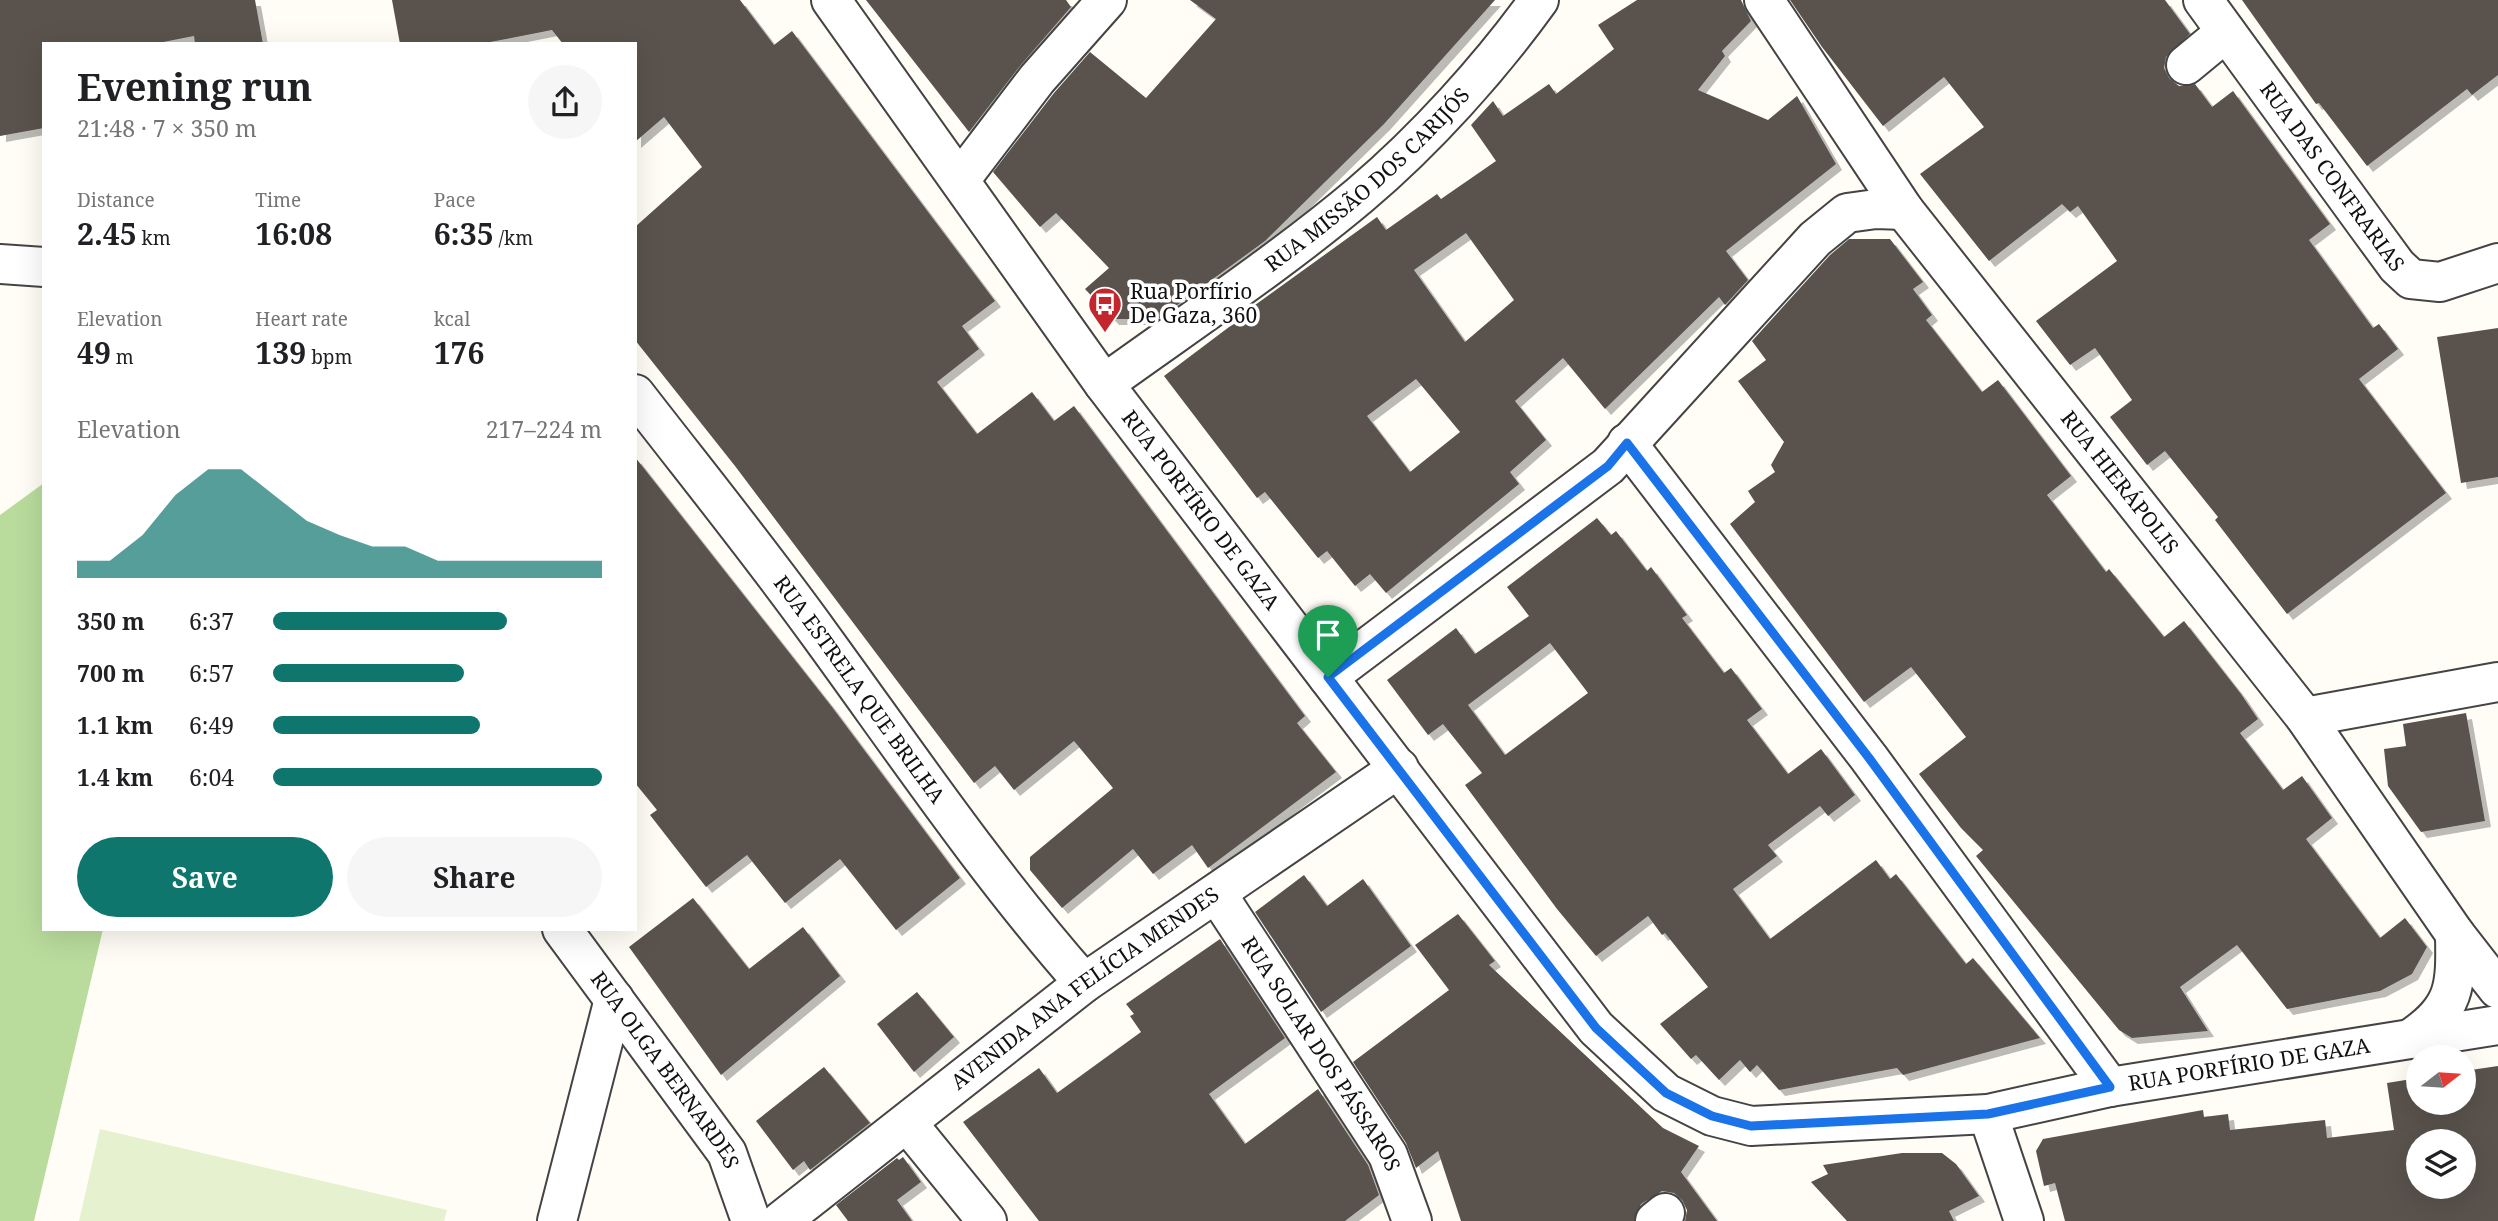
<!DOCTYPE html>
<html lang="en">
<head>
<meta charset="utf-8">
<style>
	:root { --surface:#fff; --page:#f6f6f6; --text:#202124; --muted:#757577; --accent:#0f766e }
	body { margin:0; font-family:"Noto Serif",serif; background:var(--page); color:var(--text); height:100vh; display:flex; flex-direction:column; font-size:26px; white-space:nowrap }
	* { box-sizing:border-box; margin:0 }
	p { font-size:23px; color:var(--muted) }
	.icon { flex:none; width:38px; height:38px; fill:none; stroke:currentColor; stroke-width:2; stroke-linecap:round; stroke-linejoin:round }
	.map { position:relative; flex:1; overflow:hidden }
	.sheet { position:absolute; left:42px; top:42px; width:595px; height:889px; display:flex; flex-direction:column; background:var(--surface); border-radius:0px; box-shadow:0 7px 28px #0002 }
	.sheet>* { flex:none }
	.needle { width:46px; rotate:73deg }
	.controls { position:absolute; left:2406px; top:1045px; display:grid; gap:14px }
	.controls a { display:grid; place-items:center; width:70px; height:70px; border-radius:50%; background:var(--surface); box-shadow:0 7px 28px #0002; font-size:35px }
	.pin { position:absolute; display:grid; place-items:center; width:60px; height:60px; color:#fff; margin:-72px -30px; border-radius:50% 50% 50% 0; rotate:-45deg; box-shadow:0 0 7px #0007 }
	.pin .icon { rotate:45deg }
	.round { display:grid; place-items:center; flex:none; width:74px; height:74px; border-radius:37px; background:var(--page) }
	.summary { display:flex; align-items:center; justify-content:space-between; height:119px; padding:0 35px }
	h1 { font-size:38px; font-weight:700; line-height:52px }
	.figures { display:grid; grid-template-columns:repeat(3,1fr); gap:10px; height:119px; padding:7px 35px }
	.figures div { display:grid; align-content:center }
	.figures b { font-size:30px; font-weight:700 }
	.figures small { font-size:19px; font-weight:400 }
	.figures p { font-size:19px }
	.chart { height:196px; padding:14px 35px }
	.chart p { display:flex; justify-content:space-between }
	.chart svg { width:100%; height:126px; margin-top:7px; fill:var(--accent); opacity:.7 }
	.primary-button { display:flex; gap:14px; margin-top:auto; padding:14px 35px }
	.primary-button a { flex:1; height:80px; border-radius:42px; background:var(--accent); color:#fff; font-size:28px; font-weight:700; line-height:80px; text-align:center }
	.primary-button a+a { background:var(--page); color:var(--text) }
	ul { padding:0 35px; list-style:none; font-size:23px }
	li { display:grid; grid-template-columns:112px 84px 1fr; align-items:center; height:52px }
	li i { height:18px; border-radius:9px; background:var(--accent) }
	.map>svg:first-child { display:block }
</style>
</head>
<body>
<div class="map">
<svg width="2498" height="1221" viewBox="0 0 2498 1221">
	<defs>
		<filter id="shadow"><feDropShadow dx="6" dy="6" stdDeviation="0" flood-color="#0004"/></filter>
	</defs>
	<rect width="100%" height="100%" fill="#fffdf5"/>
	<path fill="#b9dc9c" d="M44,483V929H103L34,1221H0V515Z"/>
	<path fill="#e6f2cf" d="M100,1129L447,1210L444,1221H79Z"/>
	<path fill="#5a524d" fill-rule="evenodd" filter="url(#shadow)" d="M0,0H255L263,44H195L194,36L153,44H44V128L0,136Z
		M392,0H740L774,45L792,31L995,301L962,326L979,349L937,382L977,434L1032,392L1054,421L1074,406L1305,716L1297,723L1336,772L1208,868L1192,845L1153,874L1133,849L1062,908L1030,870V857L1113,788L1074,741L1014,790L995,766L974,783L735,466L635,340V227L702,167L664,117L635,142V44H563L552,30L480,44H400Z
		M866,0H1066L1071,7L1020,66L969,132Z
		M1190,0H1495L1384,124L1265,241L1158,319H1113L1085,289L1109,268L1056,213L1040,227L993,172L1054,93L1090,52L1146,98L1216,19Z
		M1637,0H1741L1751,21L1722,51L1725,56L1698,90L1768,120L1797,96L1836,164L1726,251L1748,280L1725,305L1719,297L1605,409L1563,358L1515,401L1546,440L1510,472L1519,484L1386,593L1370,574L1355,586L1327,551L1318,558L1265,492L1257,498L1164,376L1241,318H1237L1377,217L1386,230L1437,194L1441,199L1496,161L1471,125L1493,101L1503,116L1549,84L1556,94L1614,49L1598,25ZM1466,233L1514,300L1465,342L1414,270ZM1416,379L1460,432L1410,472L1367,416Z
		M1790,0H2165L2190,34L2166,57L2164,68L2169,78L2179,86L2195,84L2212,107L2233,91L2330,224L2309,240L2373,328L2379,324L2398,349L2359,379L2446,493L2287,614L2215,520L2218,517L2165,451L2147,465L2110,417L2132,400L2095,348L2070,365L2036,321L2117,261L2078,206L2070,212L2062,204L1989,261L1920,174L1984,127L1944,77L1883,126L1822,47Z
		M2242,0H2498V75L2472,95L2467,89L2367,166L2319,103L2316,104Z
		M1849,239H1890L1923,282L1913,289L1932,315L1926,320L1982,392L1998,380L2071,476L2047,495L2106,572L2109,569L2164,637L2184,621L2241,694L2258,719L2240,733L2283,790L2302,776L2332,818L2306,839L2380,938L2405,918L2427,947L2412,974L2380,991L2287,1009L2237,945L2180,987L2208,1031L2132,1038L2119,1030L1976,856L1983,850L1961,828L1919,774L1966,737L1911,667L1864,702L1730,524L1755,502L1748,491L1775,472L1771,465L1784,442L1738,381L1766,360L1752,341L1830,255Z
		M2498,328V477L2461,483L2437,337Z
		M635,457L832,707L960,878L896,930L840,859L785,903L747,855L706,887L650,815L657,810L635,783Z
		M1597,518L1611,535L1616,531L1647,571L1651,567L1687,615L1682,618L1724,673L1731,668L1762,709L1747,720L1788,774L1821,749L1855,795L1828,816L1820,806L1768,845L1777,856L1733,889L1770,939L1876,860L1890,879L1896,874L1966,964L1973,958L2040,1038L1903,1075L1897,1068L1779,1090L1757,1065L1750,1072L1740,1060L1719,1080L1696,1055L1691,1059L1660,1024L1708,987L1665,933L1662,935L1648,916L1596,956L1557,909L1465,785L1482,773L1443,724L1428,735L1387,680L1456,628L1475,654L1529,616L1507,587ZM1550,643L1588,693L1505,755L1468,705Z
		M2466,713L2485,821L2421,832L2388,786L2384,749L2406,746L2403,724Z
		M1304,875L1327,906L1363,879L1411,946L1321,1012L1255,912Z
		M693,898L749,969L803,927L840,976L721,1075L629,947Z
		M1458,914L1495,961L1489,965L1663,1128L1699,1146L1681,1172L1717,1221H1685L1687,1210L1682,1200L1674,1193L1662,1191L1641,1204L1634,1221H1461L1438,1151L1416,1168L1406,1143L1353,1062L1449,990L1415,945Z
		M1220,939L1285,1038L1209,1094L1245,1144L1318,1089L1368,1165L1379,1195L1345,1221H1039L963,1122L1039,1068L1057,1093L1141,1032L1130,1016L1134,1014L1126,1004Z
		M917,992L954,1037L914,1072L877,1024Z
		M2498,1066V1221H2065L2055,1183L2044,1186L2036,1151L2043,1139L2203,1110L2204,1117L2228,1114L2230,1130L2325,1120L2327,1138L2394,1130L2387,1083L2418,1078V1102H2464V1071ZM2418,1141H2464V1186H2418Z
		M824,1067L870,1123L810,1170L804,1161L793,1170L756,1121Z
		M1902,1153H1942L1956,1164L1979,1196L1949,1211L1954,1221H1847L1811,1182L1828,1174L1823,1165Z
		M903,1157L921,1182L897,1200L912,1221H848L836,1205L897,1158L899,1160Z"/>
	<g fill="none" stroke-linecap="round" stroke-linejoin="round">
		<g stroke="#444" stroke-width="42">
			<g id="minor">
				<path id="s1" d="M831,0L1104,384L1596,1028L1666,1093L1712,1116L1751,1126L1988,1114L2110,1087L2498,1025"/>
				<path id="s2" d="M1764,0L1904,210L2305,717L2455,934L2498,989"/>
				<path id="s3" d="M2203,0L2364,221L2397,266L2411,279L2440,282L2498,263"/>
				<path d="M2186,65L2226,32"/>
				<path d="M960,180L1037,79L1107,0"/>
				<path d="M0,264L44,267"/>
				<path id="s4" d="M1104,384C1190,322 1279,263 1360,195C1425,140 1490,68 1539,0"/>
				<path id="s5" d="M635,394C697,474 761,553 820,635C906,753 987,873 1084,983"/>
				<path d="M1627,443L1869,758L2110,1087"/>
				<path d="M1328,677L1608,466L1815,239L1847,213L1876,209L1904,210"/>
				<path d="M2305,717L2498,682"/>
				<path id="s6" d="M1217,894L1388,1155L1412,1221"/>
				<path id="s7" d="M562,929L727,1153L751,1221"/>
				<path d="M2410,1039C2456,1008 2456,987 2455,934"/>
				<path d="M1988,1114L2024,1221"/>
				<path d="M908,1124L987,1221"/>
				<path d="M557,1221L614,999"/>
				<path id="s8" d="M781,1221L1084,983L1399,768"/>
				<path d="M1655,1221L1665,1213"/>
			</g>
		</g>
		<use href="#minor" stroke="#fff" stroke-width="38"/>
	</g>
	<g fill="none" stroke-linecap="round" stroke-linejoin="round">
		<g stroke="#fff" stroke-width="14">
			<path id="route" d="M1627,443L1869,758L2110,1087L1988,1114L1751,1126L1712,1116L1666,1093L1596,1028L1328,677L1608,466Z"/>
		</g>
		<use href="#route" stroke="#1a73e8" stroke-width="9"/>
	</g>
	<defs>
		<g id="bus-pin" transform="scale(1.75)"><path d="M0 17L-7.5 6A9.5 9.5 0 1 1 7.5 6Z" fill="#c4262e" stroke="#fff"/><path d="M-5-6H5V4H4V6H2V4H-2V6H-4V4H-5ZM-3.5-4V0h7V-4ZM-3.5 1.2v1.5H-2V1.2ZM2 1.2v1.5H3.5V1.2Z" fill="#fff"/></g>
	</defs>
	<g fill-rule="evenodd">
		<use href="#bus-pin" x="1105" y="304"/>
	</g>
	<g text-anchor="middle" stroke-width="7" stroke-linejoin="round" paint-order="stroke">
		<g font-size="21" fill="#111" stroke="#fff">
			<text dy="7" stroke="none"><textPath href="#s4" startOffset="334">RUA MISSÃO DOS CARIJÓS</textPath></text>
			<text dy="7" stroke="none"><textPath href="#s3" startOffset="219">RUA DAS CONFRARIAS</textPath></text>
			<text dy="7" stroke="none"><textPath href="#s2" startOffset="600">RUA HIERÁPOLIS</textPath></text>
			<text dy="7" stroke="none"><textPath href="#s1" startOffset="630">RUA PORFÍRIO DE GAZA</textPath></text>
			<text dy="7" stroke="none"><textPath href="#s5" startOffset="371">RUA ESTRELA QUE BRILHA</textPath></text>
			<text dy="7" stroke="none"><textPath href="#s8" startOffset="383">AVENIDA ANA FELÍCIA MENDES</textPath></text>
			<text dy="7" stroke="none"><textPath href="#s6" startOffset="191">RUA SOLAR DOS PÁSSAROS</textPath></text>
			<text dy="7" stroke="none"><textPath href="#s1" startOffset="1972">RUA PORFÍRIO DE GAZA</textPath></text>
			<text dy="7" stroke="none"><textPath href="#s7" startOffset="175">RUA OLGA BERNARDES</textPath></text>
		</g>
		<g font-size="21" fill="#111" stroke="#fff" text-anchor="start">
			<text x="1130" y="299">Rua Porfírio<tspan x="1130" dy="24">De Gaza, 360</tspan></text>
		</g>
	</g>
</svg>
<div class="controls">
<a><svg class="needle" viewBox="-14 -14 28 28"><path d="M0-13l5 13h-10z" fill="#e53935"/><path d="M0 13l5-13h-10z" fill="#757577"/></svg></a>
<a><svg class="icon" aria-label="layers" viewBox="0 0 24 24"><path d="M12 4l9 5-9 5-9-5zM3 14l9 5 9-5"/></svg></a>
</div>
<div class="pin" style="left:1328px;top:677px;background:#1e9e55"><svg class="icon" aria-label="arrive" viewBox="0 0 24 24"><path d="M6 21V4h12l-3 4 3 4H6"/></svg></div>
<section class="sheet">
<div class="summary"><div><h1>Evening run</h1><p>21:48 · 7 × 350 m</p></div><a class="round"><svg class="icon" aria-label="share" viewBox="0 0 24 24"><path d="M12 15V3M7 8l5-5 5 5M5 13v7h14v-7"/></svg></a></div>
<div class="figures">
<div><p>Distance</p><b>2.45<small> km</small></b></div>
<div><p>Time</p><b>16:08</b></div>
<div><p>Pace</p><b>6:35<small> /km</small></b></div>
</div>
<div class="figures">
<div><p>Elevation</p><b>49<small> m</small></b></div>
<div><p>Heart rate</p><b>139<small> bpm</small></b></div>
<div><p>kcal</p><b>176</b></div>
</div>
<div class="chart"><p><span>Elevation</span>217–224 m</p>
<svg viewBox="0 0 160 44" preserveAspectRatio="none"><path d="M0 44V38L10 38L20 29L30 15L40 6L50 6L60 15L70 24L80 29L90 33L100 33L110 38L120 38L130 38L140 38L150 38L160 38V44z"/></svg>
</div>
<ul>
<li><b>350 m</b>6:37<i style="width:71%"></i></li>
<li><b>700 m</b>6:57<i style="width:58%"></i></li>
<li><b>1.1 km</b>6:49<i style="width:63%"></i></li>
<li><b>1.4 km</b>6:04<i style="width:100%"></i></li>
</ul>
<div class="primary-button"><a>Save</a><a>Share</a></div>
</section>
</div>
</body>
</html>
